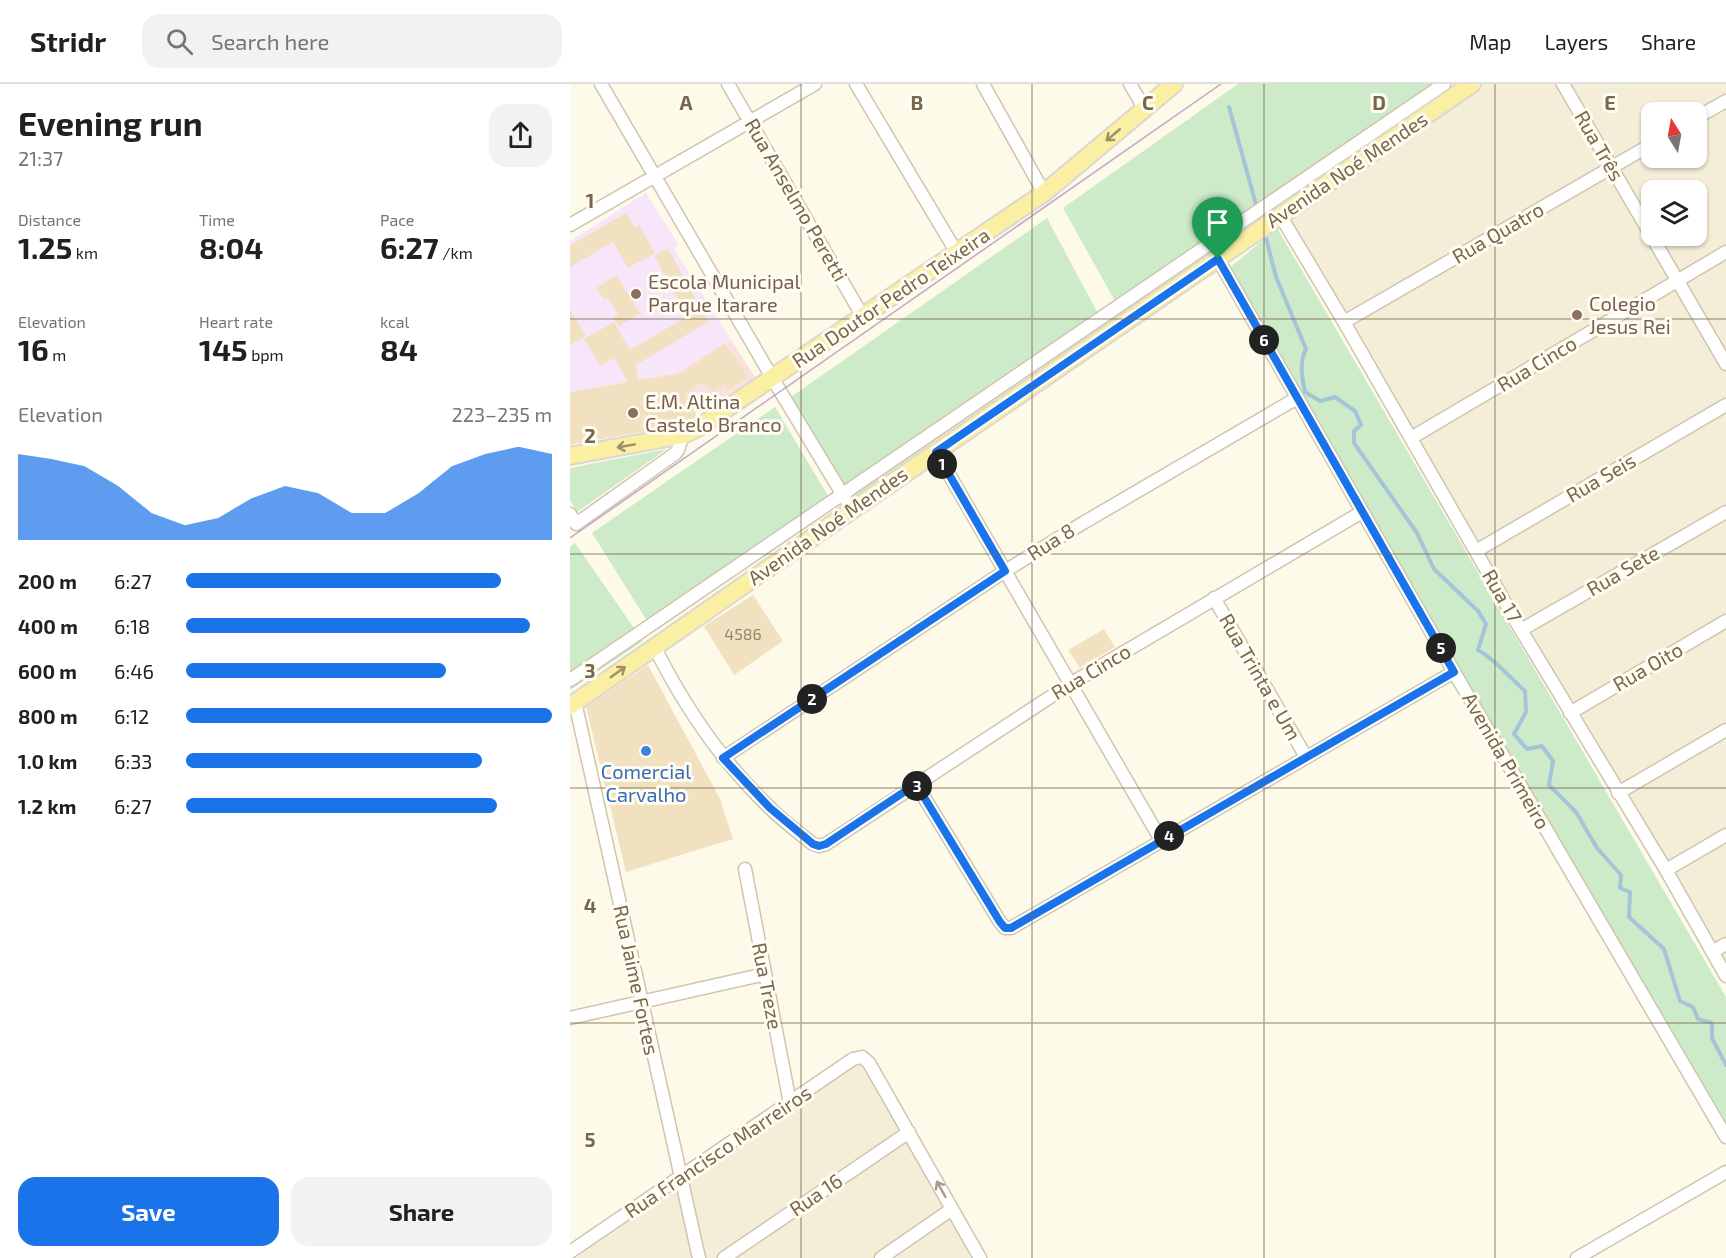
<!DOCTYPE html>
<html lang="en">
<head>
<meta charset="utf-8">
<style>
	:root { --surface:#fff; --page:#f2f2f2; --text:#202124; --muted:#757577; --line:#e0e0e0; --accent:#1a73e8 }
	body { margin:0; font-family:"Exo 2",sans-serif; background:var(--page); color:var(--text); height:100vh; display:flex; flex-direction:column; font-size:22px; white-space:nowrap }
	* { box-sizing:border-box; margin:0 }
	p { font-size:20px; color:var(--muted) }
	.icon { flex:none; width:33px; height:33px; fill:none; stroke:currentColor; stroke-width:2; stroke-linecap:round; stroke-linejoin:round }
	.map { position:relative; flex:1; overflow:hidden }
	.sheet { display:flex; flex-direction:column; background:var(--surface); width:570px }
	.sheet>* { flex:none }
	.needle { width:39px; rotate:349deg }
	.fabs { position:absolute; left:1071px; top:18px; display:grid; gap:12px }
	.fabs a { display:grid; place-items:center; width:66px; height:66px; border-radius:12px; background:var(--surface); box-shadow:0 2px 4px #0004; font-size:30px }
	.pin { position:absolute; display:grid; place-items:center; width:51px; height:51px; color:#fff; margin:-62px -26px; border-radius:50% 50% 50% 0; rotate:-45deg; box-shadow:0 0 6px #0007 }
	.pin .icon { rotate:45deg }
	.km { position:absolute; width:30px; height:30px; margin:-15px; border-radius:50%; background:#222; color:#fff; font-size:16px; line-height:30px; text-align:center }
	.round { display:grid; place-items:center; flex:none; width:63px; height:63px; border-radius:18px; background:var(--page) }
	.head { display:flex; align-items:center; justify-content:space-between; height:102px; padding:0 18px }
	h1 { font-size:33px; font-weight:700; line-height:45px }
	.stats { display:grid; grid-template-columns:repeat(3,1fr); gap:9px; height:102px; padding:6px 18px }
	.stats div { display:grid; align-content:center }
	.stats b { font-size:30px; font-weight:700 }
	.stats small { font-size:16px; font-weight:400 }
	.stats p { font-size:16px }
	.chart { height:168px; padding:12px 18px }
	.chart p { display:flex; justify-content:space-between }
	.chart svg { width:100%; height:108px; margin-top:6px; fill:var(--accent); opacity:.7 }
	.button { display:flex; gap:12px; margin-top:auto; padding:12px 18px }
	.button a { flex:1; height:69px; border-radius:18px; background:var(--accent); color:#fff; font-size:24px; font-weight:700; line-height:69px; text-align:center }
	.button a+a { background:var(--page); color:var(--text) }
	ul { padding:0 18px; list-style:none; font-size:20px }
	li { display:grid; grid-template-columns:96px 72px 1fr; align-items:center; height:45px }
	li i { height:15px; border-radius:8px; background:var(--accent) }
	header { display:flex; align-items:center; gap:36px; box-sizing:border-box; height:84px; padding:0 30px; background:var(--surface); border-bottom:2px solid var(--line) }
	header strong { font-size:28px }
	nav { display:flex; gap:33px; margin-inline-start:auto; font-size:21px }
	.search { width:420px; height:54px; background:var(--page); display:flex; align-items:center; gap:15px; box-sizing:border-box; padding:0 21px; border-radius:18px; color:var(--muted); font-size:22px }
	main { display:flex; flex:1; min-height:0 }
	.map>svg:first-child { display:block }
</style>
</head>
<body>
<header>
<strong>Stridr</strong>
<div class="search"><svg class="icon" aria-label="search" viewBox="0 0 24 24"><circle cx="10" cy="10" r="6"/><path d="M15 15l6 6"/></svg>Search here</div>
<nav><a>Map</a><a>Layers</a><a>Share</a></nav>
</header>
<main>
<section class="sheet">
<div class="head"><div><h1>Evening run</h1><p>21:37</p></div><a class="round"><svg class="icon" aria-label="share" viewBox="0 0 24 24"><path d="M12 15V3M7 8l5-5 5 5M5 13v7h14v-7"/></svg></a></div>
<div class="stats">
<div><p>Distance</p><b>1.25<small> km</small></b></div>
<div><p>Time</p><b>8:04</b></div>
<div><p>Pace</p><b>6:27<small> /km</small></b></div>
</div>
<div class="stats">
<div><p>Elevation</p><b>16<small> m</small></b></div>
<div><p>Heart rate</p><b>145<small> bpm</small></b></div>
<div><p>kcal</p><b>84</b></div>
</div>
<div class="chart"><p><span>Elevation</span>223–235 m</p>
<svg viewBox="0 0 160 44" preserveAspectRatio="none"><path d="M0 44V9L10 11L20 14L30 22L40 33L50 38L60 35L70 27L80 22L90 25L100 33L110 33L120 25L130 14L140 9L150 6L160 9V44z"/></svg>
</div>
<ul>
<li><b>200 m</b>6:27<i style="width:86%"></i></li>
<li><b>400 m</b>6:18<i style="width:94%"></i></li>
<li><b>600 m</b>6:46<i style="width:71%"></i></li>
<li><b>800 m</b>6:12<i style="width:100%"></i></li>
<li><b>1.0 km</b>6:33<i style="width:81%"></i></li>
<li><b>1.2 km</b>6:27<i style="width:85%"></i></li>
</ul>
<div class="button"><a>Save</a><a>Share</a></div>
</section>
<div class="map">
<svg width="1156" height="1174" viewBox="0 0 1156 1174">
	<rect width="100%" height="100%" fill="#fdfaea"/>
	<path fill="#f4eed8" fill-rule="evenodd" d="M902,0H1156V890L710,131ZM1082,28H1126V74H1082ZM1082,106H1126V152H1082Z
		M288,973L339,1048L411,1174H0V1168Z"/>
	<path fill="#f7e6f9" d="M76,109L109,161L104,165L161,256L105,290L0,308V157Z"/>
	<path fill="#fae1dd" d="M161,256L185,293L147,318L144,314L124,326L105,290Z"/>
	<path fill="#cdebc8" d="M668,0H880L550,226L493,124Z
		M477,134L533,239L282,414L221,313Z
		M707,144L1156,913V1041L657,186Z
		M205,323L264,422L84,548L22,449Z
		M97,365L7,428L0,416V384Z
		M5,459L73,557L0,606V463Z"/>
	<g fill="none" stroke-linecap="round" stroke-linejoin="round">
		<path stroke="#a4c4d9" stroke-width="4" d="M659,23L687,124
			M696,154L706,193L736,265C729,278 732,294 735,308L750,317L765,313L785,327L791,341L784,347V359L847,449L864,485L908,527L916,540L908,566C926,576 939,593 955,607L956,628L944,650L957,665L972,662L983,677L979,701L1006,728L1027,764L1051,791L1050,804L1060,808L1059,833L1094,865L1110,917L1123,923L1128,935L1142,939V954L1156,981"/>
	</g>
	<path fill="#f2e1c1" d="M56,129L65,143L69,141L85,169L58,184L43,158L0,183V161Z
		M98,164L138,238L66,281L69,296L111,289L155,259L178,293L158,306L154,300L143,307L137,299L133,302L131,299L115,309L127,332L110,341L0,361V308L58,298L44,274L30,282L14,255L44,238L60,266L118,232L84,172Z
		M46,191L70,229L49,242L43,233L48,230L37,213L34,215L26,204Z
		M0,225L16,252L0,261Z
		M183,511L213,557L164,591L134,542Z
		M534,545L545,563L510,584L498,566Z
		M78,581L150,715L163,755L56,788L16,623Z"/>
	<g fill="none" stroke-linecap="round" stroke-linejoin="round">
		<g stroke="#cfc5af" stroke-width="15">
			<path id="minor" d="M31,0L210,307L282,426
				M158,0L293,233
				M286,0L387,169
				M413,0L474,109
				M560,0L574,24
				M993,0L1156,280
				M1126,34L1156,17
				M710,131L774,238L951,546L1096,786L1156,892
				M0,141L245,0
				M648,175L884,588L1156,1053
				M774,238L1082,60
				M841,354L1156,168
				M366,368L591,756
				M0,430L6,440L106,369L108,366L113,351
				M906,467L1156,321
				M644,514L736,673
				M951,546L1156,428
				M84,562C114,622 152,678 200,724C213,737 228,748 243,760L249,762L256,760L500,600L792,428
				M0,596C291,396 583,199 874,0
				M5,618L129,1174
				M1000,629L1156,537
				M153,674L435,487L513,439L727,314
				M346,700L430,838L435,844H441L884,588
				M1048,709L1156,646
				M175,785L220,1019
				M1096,786L1156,751
				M1142,868L1156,860
				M0,934L195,890
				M0,1168L283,975L292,973L299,979L410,1174
				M154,1174L339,1048
				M311,1174L382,1125
				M1007,1174L1156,1088"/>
		</g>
		<g stroke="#dcd7d0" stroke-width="20">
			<path id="major" d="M0,372L113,351L128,344L474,109L604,0
				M0,622L282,426L902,0"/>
		</g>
		<use href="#minor" stroke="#fff" stroke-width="12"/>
		<use href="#major" stroke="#faefa3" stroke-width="16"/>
		<path stroke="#c1a7c8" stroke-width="1.5" d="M0,454L651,0"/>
	</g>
	<defs><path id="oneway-shaft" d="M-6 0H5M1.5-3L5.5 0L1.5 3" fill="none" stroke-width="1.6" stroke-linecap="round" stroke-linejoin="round" transform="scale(1.5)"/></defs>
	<g stroke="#9f9066">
		<use href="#oneway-shaft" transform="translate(543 51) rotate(140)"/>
		<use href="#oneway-shaft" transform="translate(56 362) rotate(170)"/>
		<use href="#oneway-shaft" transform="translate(48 588) rotate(-35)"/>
	</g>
	<use stroke="#a79c8b" href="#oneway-shaft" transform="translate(371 1105) rotate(-119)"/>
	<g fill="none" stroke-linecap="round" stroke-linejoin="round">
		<g stroke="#fff" stroke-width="12">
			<path id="route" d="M648,175L884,588L441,844H435L430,838L346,700L256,760L249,762L243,760L200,724L153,674L435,487L366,368Z"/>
		</g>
		<use href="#route" stroke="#1a73e8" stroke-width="8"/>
	</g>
	<path fill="none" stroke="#78674c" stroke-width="1.5" stroke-opacity="0.55" d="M231,0V1174M462,0V1174M694,0V1174M925,0V1174M0,235H1156M0,470H1156M0,704H1156M0,939H1156"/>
	<g fill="#8d6e63" stroke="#fffdf1" stroke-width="2">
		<circle cx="66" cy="210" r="6"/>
		<circle cx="1007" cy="231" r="6"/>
		<circle cx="63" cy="329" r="6"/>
	</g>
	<circle fill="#3f7fe0" stroke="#fffdf1" stroke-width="2" cx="76" cy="667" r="6"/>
	<g text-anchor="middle" stroke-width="6" stroke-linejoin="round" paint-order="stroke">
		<g font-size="16" fill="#968669">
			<text x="173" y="556">4586</text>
		</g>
		<g font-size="20" fill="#78674c" stroke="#fffdf1">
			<text transform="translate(1029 62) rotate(60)" y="7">Rua Três</text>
			<text transform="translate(777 86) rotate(-34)" y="7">Avenida Noé Mendes</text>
			<text transform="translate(226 116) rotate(60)" y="7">Rua Anselmo Peretti</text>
			<text transform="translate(928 149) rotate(-30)" y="7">Rua Quatro</text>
			<text transform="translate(321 214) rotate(-34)" y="7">Rua Doutor Pedro Teixeira</text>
			<text transform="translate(967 280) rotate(-31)" y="7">Rua Cinco</text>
			<text transform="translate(1031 394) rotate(-30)" y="7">Rua Seis</text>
			<text transform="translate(258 442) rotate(-35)" y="7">Avenida Noé Mendes</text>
			<text transform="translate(481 458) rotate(-32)" y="7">Rua 8</text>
			<text transform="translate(1053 487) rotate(-30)" y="7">Rua Sete</text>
			<text transform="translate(932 512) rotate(60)" y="7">Rua 17</text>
			<text transform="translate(1078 583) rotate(-30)" y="7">Rua Oito</text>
			<text transform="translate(521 588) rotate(-31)" y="7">Rua Cinco</text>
			<text transform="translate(690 593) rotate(60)" y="7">Rua Trinta e Um</text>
			<text transform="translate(936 677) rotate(60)" y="7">Avenida Primeiro</text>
			<text transform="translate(66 896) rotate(78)" y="7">Rua Jaime Fortes</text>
			<text transform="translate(197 902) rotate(79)" y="7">Rua Treze</text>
			<text transform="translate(148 1068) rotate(-34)" y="7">Rua Francisco Marreiros</text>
			<text transform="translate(246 1111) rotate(-34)" y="7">Rua 16</text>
		</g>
		<g font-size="20" fill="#785e54" stroke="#fffdf1" text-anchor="start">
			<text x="78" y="205">Escola Municipal<tspan x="78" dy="23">Parque Itarare</tspan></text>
			<text x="1019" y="227">Colegio<tspan x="1019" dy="23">Jesus Rei</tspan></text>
			<text x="75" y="325">E.M. Altina<tspan x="75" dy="23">Castelo Branco</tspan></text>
		</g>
		<g font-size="20" fill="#366cbe" stroke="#fffdf1">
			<text x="76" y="695">Comercial<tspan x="76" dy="23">Carvalho</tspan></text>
		</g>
	</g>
	<g font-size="20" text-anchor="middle" font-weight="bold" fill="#78674c" stroke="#fffdf1" stroke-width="6" stroke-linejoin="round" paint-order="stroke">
		<text x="116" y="26">A</text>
		<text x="347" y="26">B</text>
		<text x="578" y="26">C</text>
		<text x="809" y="26">D</text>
		<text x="1040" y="26">E</text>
		<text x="20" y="124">1</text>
		<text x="20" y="359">2</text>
		<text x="20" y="594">3</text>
		<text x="20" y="829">4</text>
		<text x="20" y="1063">5</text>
	</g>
</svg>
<div class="fabs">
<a><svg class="needle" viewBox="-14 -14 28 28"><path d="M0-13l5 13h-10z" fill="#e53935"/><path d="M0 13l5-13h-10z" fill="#757577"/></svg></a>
<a><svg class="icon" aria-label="layers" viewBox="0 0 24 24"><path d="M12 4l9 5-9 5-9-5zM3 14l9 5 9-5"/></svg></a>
</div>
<div class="pin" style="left:648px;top:175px;background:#1e9e55"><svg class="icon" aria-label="arrive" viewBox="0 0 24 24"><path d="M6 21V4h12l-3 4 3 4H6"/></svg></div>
<b class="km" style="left:372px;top:380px">1</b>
<b class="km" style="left:242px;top:615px">2</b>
<b class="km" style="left:347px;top:702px">3</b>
<b class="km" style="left:599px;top:752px">4</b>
<b class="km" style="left:871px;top:564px">5</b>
<b class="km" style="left:694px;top:256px">6</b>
</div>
</main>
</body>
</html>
